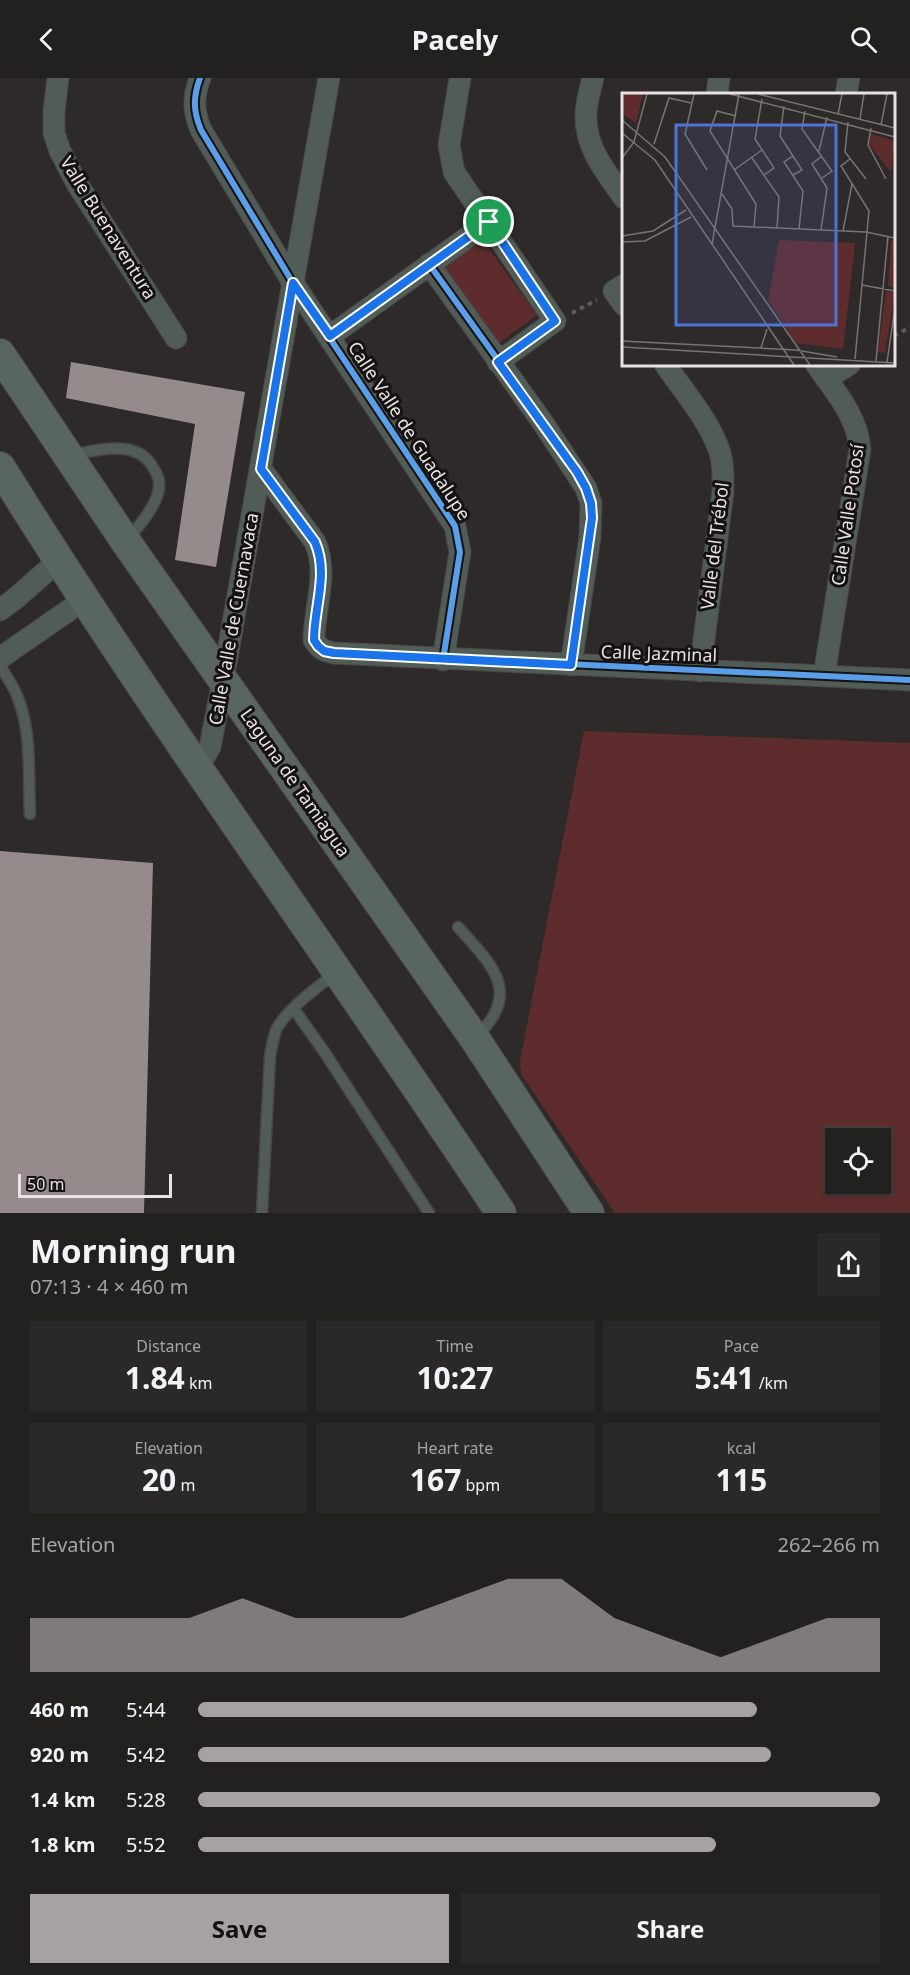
<!DOCTYPE html>
<html lang="en">
<head>
<meta charset="utf-8">
<style>
	:root { --surface:#232020; --page:#2b2829; --text:#f1f3f6; --muted:#a3a3a5; --line:#403e3e; --accent:#a7a2a2 }
	body { margin:0; font-family:"Noto Sans",sans-serif; background:var(--page); color:var(--text); height:100vh; display:flex; flex-direction:column; font-size:22px; white-space:nowrap }
	* { box-sizing:border-box; margin:0 }
	p { font-size:20px; color:var(--muted) }
	.icon { flex:none; width:33px; height:33px; fill:none; stroke:currentColor; stroke-width:2; stroke-linecap:round; stroke-linejoin:round }
	.map { position:relative; height:1135px; overflow:hidden }
	.side { display:flex; flex-direction:column; background:var(--surface); flex:1 }
	.side>* { flex:none }
	.buttons { position:absolute; left:825px; top:1050px; display:grid; gap:12px }
	.buttons a { display:grid; place-items:center; width:66px; height:66px; border-radius:0px; background:var(--surface); box-shadow:0 2px 4px #0004,0 0 0 2px var(--line); font-size:30px }
	.scale { position:absolute; left:18px; bottom:15px; width:154px; box-sizing:border-box; padding-left:6px; border:3px solid #e8e2e2; border-top:0; font-size:16px; line-height:21px; white-space:nowrap; color:#e8e2e2; -webkit-text-stroke:4px #161212; paint-order:stroke }
	.pin { position:absolute; display:grid; place-items:center; width:51px; height:51px; color:#fff; margin:-26px; border:3px solid #fff; border-radius:50%; box-shadow:0 2px 6px #0007 }
	.round { display:grid; place-items:center; flex:none; width:63px; height:63px; border-radius:0px; background:var(--page) }
	.overview { display:flex; align-items:center; justify-content:space-between; height:102px; padding:0 30px }
	h1 { font-size:33px; font-weight:700; line-height:45px }
	.stats { display:grid; grid-template-columns:repeat(3,1fr); gap:9px; height:102px; padding:6px 30px }
	.stats div { display:grid; align-content:center; border-radius:0px; background:var(--page); text-align:center }
	.stats b { font-size:30px; font-weight:700 }
	.stats small { font-size:16px; font-weight:400 }
	.stats p { font-size:16px }
	.chart { height:168px; padding:12px 30px }
	.chart p { display:flex; justify-content:space-between }
	.chart svg { width:100%; height:108px; margin-top:6px; fill:var(--accent); opacity:.7 }
	.button { display:flex; gap:12px; margin-top:auto; padding:12px 30px }
	.button a { flex:1; height:69px; border-radius:0px; background:var(--accent); color:#111; font-size:24px; font-weight:700; line-height:69px; text-align:center }
	.button a+a { background:var(--page); color:var(--text) }
	ul { padding:0 30px; list-style:none; font-size:20px }
	li { display:grid; grid-template-columns:96px 72px 1fr; align-items:center; height:45px }
	li i { height:15px; border-radius:8px; background:var(--accent) }
	header { display:flex; justify-content:space-between; align-items:center; height:78px; padding:0 30px; background:var(--surface); font-size:27px; font-weight:700 }
	.map>svg:first-child { display:block }
</style>
</head>
<body>
<header><svg class="icon" aria-label="back" viewBox="0 0 24 24"><path d="M15 5l-7 7 7 7"/></svg>Pacely<svg class="icon" aria-label="search" viewBox="0 0 24 24"><circle cx="10" cy="10" r="6"/><path d="M15 15l6 6"/></svg></header>
<div class="map">
<svg width="910" height="1135" viewBox="0 0 910 1135">
	<rect width="100%" height="100%" fill="#2f2a2a"/>
	<path fill="#5e2c2d" fill-rule="evenodd" d="M482,161L537,237L499,265L444,188Z
		M584,653L910,665V1135H615L521,996L520,983ZM836,1060H880V1106H836Z"/>
	<path fill="#968b8b" d="M71,284L245,314L216,489L175,482L195,346L66,320Z
		M0,773L153,785L144,1135H0Z"/>
	<g fill="none" stroke-linecap="round" stroke-linejoin="round">
		<g stroke="#484545" stroke-width="13">
			<path id="lane" d="M71,377C97,372 136,361 152,388C158,397 161,404 158,415C153,432 139,448 128,461
				M0,587C6,598 14,609 18,620C32,655 28,698 30,736
				M458,849C491,886 523,914 477,958
				M294,931L325,975L429,1135
				M262,1135L270,978C272,969 273,959 277,950C290,928 317,910 337,894"/>
		</g>
		<g stroke="#484545" stroke-width="23">
			<path id="street" d="M58,0L54,33V55L60,73L76,104L176,260
				M200,0C193,19 193,33 201,52L293,205L455,448L460,474L443,582
				M460,0L449,67L454,94L555,243L498,284
				M593,0C590,12 586,25 586,37C585,70 606,94 624,120
				M717,16L719,0
				M846,16L849,0
				M429,186L541,342L586,410L591,425L590,459L571,587
				M624,207L614,213L624,227
				M330,258L489,144
				M665,286C684,314 710,343 720,375C724,388 723,401 723,413L700,593
				M816,286C835,314 857,337 860,371L824,598
				M826,301L850,286
				M261,391L315,464C329,496 314,529 314,562C319,571 324,573 334,575L910,602
				M0,532L16,520L58,483
				M0,580L85,521
				M198,689L210,669L223,602L329,0"/>
		</g>
		<g stroke="#484545" stroke-width="32">
			<path id="secondary" d="M0,276L126,464L475,961L589,1135
				M0,389C158,643 336,885 501,1135"/>
		</g>
		<path stroke="#575c59" stroke-width="4" stroke-dasharray="4.5 4.5" stroke-linecap="butt" d="M572,235L597,222
			M894,258L910,249"/>
		<use href="#lane" stroke="#505c55" stroke-width="10"/>
		<use href="#street" stroke="#505c55" stroke-width="21"/>
		<use href="#secondary" stroke="#58665f" stroke-width="30"/>
		<g stroke="#161212" stroke-width="10">
			<path id="cycleway" d="M200,0C193,19 193,33 201,52L293,205L455,448L460,474L443,582
				M429,186L541,342L586,410L591,425L590,459L571,587
				M261,391L315,464C329,496 314,529 314,562C319,571 324,573 334,575L910,602"/>
		</g>
		<use href="#cycleway" stroke="#5a9eea" stroke-width="6"/>
	</g>
	<g fill="none" stroke-linecap="round" stroke-linejoin="round">
		<g stroke="#fff" stroke-width="12">
			<path id="route" d="M489,144L555,243L498,284L577,394L586,410L591,425L592,440L571,587L334,575L324,573L318,568L314,562C314,529 329,496 315,464L261,391L293,205L330,258Z"/>
		</g>
		<use href="#route" stroke="#1a73e8" stroke-width="8"/>
	</g>
	<g text-anchor="middle" stroke-width="6" stroke-linejoin="round" paint-order="stroke">
		<g font-size="18" fill="#e8e2e2" stroke="#161212">
			<text transform="translate(108 150) rotate(58)" y="6">Valle Buenaventura</text>
			<text transform="translate(409 353) rotate(57)" y="6">Calle Valle de Guadalupe</text>
			<text transform="translate(848 437) rotate(-82)" y="6">Calle Valle Potosí</text>
			<text transform="translate(715 468) rotate(-83)" y="6">Valle del Trébol</text>
			<text transform="translate(234 541) rotate(-80)" y="6">Calle Valle de Cuernavaca</text>
			<text transform="translate(659 576) rotate(2)" y="6">Calle Jazminal</text>
			<text transform="translate(295 705) rotate(55)" y="6">Laguna de Tamiagua</text>
		</g>
	</g>
	<g transform="translate(622 15)">
		<rect width="273" height="273" fill="#2f2a2a"/>
		<path d="M0,1H21L14,30L0,20ZM249,41L273,48L269,79L247,51ZM157,147L233,150L221,256L174,250L146,207ZM269,147H273L272,194L266,193ZM264,198L273,200L263,260L256,259Z" fill="#5e2c2d"/>
		<path fill="none" stroke="#797474" stroke-width="1.5" d="M72,1L63,41L85,77M108,1L273,44M136,1L273,35M140,6L133,46L152,75L142,82M162,13L158,43L180,77L171,82M183,18L180,36L210,78L200,85M216,21L220,1M114,23L95,18L88,38L134,111L132,134M238,26L242,1M0,27L43,64L188,272M226,29L223,59L244,86M259,32L265,1M249,35L246,52L264,86M0,40L33,67L172,272M32,51L47,5L69,10M197,58L205,24M171,63L162,69L181,98L177,136M0,65L12,49L25,1M130,65L157,104L155,135M228,66L219,73L247,118L233,266M112,77L140,57M100,101L110,116L111,133L244,139L273,145M199,137L205,95L190,71L200,63M221,138L230,91M0,143L31,138L64,117M0,149L23,148L69,124M90,151L117,1M240,192L273,198M0,248L174,257L215,264M0,254L273,270M139,255L145,236M254,268L266,143M265,269L273,214"/>
		<path fill="#5073da" fill-opacity="0.15" stroke="#5073da" stroke-width="3" d="M54,32H214V232H54Z"/>
		<rect width="273" height="273" fill="none" stroke="#e8e2e2" stroke-width="3"/>
	</g>
</svg>
<div class="buttons">
<a><svg class="icon" aria-label="locate" viewBox="0 0 24 24"><circle cx="12" cy="12" r="6"/><path d="M12 2v4M12 18v4M2 12h4M18 12h4"/></svg></a>
</div>
<div class="scale">50 m</div>
<div class="pin" style="left:489px;top:144px;background:#1e9e55"><svg class="icon" aria-label="arrive" viewBox="0 0 24 24"><path d="M6 21V4h12l-3 4 3 4H6"/></svg></div>
</div>
<section class="side">
<div class="overview"><div><h1>Morning run</h1><p>07:13 · 4 × 460 m</p></div><a class="round"><svg class="icon" aria-label="share" viewBox="0 0 24 24"><path d="M12 15V3M7 8l5-5 5 5M5 13v7h14v-7"/></svg></a></div>
<div class="stats">
<div><p>Distance</p><b>1.84<small> km</small></b></div>
<div><p>Time</p><b>10:27</b></div>
<div><p>Pace</p><b>5:41<small> /km</small></b></div>
</div>
<div class="stats">
<div><p>Elevation</p><b>20<small> m</small></b></div>
<div><p>Heart rate</p><b>167<small> bpm</small></b></div>
<div><p>kcal</p><b>115</b></div>
</div>
<div class="chart"><p><span>Elevation</span>262–266 m</p>
<svg viewBox="0 0 160 44" preserveAspectRatio="none"><path d="M0 44V22L10 22L20 22L30 22L40 14L50 22L60 22L70 22L80 14L90 6L100 6L110 22L120 30L130 38L140 30L150 22L160 22V44z"/></svg>
</div>
<ul>
<li><b>460 m</b>5:44<i style="width:82%"></i></li>
<li><b>920 m</b>5:42<i style="width:84%"></i></li>
<li><b>1.4 km</b>5:28<i style="width:100%"></i></li>
<li><b>1.8 km</b>5:52<i style="width:76%"></i></li>
</ul>
<div class="button"><a>Save</a><a>Share</a></div>
</section>
</body>
</html>
